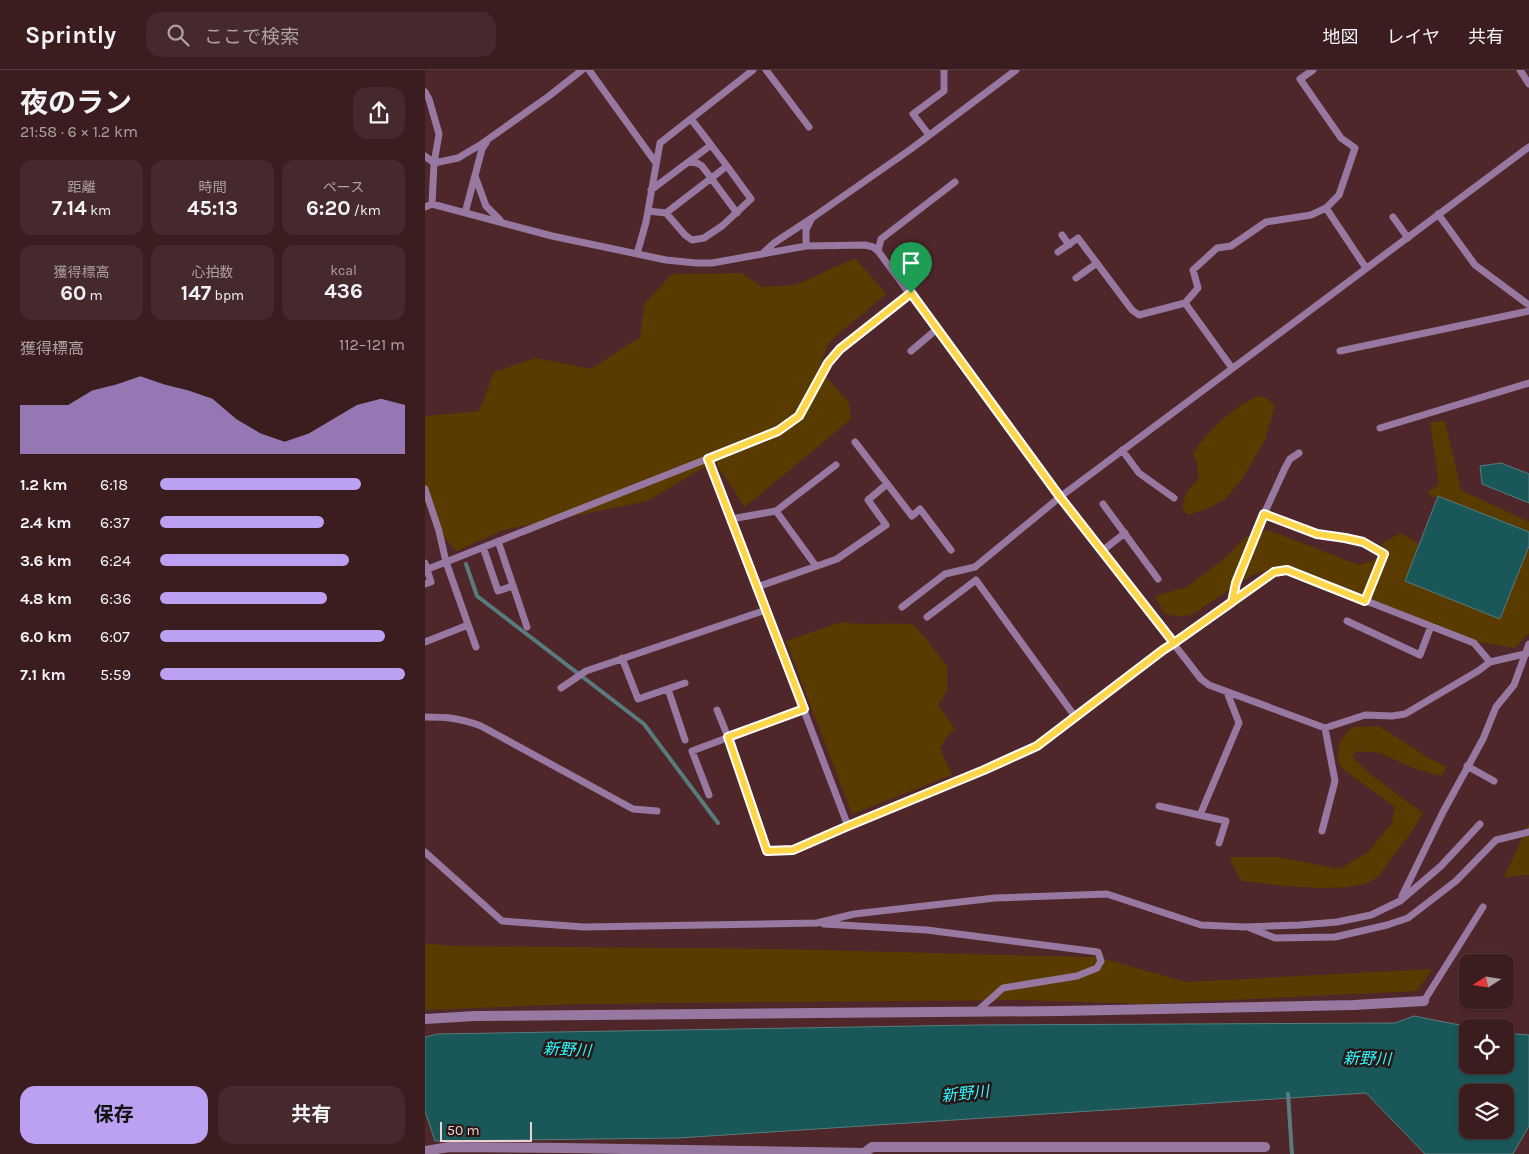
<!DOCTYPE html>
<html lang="ja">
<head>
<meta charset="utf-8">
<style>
	:root { --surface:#3b1c1f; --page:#46292c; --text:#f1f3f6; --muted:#aca1a4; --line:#543a3d; --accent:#bca0f2 }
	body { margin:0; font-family:Karla,"Noto Sans JP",sans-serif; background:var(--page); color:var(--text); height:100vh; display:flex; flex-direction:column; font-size:19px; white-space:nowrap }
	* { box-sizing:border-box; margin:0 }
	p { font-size:16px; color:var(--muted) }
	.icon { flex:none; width:28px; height:28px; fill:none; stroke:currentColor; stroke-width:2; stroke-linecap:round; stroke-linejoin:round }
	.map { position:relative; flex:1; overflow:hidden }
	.details { display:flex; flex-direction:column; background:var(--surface); width:425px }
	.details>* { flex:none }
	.needle { width:32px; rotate:258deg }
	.buttons { position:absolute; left:1034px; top:884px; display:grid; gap:10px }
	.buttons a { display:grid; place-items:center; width:55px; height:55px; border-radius:10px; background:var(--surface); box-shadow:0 1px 4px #0004,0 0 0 1px var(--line); font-size:25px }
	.scale { position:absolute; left:15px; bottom:12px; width:92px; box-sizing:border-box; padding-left:5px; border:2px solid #ecd1d1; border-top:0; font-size:14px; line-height:18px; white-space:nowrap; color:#ecd1d1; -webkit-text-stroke:4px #291617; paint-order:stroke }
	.pin { position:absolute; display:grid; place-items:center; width:42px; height:42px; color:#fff; margin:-51px -21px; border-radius:50% 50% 50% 0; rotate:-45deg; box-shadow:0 0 5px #0007 }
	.pin .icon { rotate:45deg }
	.round { display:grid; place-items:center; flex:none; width:52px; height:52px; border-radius:15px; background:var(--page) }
	.head { display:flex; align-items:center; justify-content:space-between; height:85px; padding:0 20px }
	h1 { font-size:28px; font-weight:700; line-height:38px }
	.figures { display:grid; grid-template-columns:repeat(3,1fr); gap:8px; height:85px; padding:5px 20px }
	.figures div { display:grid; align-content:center; border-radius:12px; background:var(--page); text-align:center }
	.figures b { font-size:21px; font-weight:700 }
	.figures small { font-size:14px; font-weight:400 }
	.figures p { font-size:14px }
	.chart { height:140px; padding:10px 20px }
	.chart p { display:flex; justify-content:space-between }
	.chart svg { width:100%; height:90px; margin-top:5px; fill:var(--accent); opacity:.7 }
	.button { display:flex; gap:10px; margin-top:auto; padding:10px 20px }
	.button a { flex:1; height:58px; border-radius:15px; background:var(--accent); color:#111; font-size:20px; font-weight:700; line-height:58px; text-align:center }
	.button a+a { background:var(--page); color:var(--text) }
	ul { padding:0 20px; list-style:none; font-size:16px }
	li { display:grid; grid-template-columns:80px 60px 1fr; align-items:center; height:38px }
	li i { height:12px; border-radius:6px; background:var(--accent) }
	header { display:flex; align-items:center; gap:30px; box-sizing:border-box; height:70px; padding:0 25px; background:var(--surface); border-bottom:1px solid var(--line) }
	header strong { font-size:24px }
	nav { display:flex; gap:28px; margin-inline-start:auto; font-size:18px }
	.search { width:350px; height:45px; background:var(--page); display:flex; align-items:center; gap:12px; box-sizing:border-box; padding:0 18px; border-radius:15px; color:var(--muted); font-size:19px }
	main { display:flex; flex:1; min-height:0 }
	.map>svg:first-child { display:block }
</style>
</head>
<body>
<header>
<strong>Sprintly</strong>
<div class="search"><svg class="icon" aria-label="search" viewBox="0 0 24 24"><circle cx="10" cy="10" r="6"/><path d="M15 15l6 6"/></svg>ここで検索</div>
<nav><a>地図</a><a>レイヤ</a><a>共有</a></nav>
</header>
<main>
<section class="details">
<div class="head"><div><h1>夜のラン</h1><p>21:58 · 6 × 1.2 km</p></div><a class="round"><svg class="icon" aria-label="share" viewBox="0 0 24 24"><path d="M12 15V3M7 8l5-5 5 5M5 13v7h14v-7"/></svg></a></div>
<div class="figures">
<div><p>距離</p><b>7.14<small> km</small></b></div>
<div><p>時間</p><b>45:13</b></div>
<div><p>ペース</p><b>6:20<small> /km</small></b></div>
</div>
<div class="figures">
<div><p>獲得標高</p><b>60<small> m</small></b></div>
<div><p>心拍数</p><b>147<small> bpm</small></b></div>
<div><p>kcal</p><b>436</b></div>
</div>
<div class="chart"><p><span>獲得標高</span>112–121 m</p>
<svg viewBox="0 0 160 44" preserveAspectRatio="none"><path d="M0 44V20L10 20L20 20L30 13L40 10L50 6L60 10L70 13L80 17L90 27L100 34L110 38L120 34L130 27L140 20L150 17L160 20V44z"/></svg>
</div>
<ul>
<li><b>1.2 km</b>6:18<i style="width:82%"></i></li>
<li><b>2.4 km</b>6:37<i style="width:67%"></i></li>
<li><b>3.6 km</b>6:24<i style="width:77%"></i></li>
<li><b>4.8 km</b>6:36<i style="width:68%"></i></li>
<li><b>6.0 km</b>6:07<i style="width:92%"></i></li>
<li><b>7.1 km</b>5:59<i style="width:100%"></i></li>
</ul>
<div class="button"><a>保存</a><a>共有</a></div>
</section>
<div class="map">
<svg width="1104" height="1084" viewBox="0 0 1104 1084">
	<rect width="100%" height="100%" fill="#4f2629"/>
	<path fill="#593b00" d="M430,188L461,224L404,272L394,298L424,333L426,349L320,437L289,391L223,431L78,460L32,481L13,461L0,433V346L54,341L69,302L111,288L166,299L215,267L220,233L247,204L317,203L337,217L371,215Z
		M832,326L842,328L850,336L840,370L815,412L799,430L779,440L763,445L757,437L761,423L774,408L772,394L768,383C786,357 805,341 832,326Z
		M1020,351L1036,420L1104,452V462L1014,426L1007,428L1003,422L1014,414L1005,352Z
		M843,460L934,495L951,489L958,472L977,463L995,475L980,511L1075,549L1104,476V563L1090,578L1052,572L858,495L825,506L768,544L756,547L740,544L730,526L762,517L800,488L821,467Z
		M416,552C439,556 464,552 488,554L502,570L522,597V621L513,635L530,659L522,666L515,679L527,705L427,744L361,571Z
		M954,656L1002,687L1022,697L1016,706L988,698L955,683L932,681L927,687L944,703L998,743C988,762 975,777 962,794C959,798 955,806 950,809C926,826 847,814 816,811L804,787H853L915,799L943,782L967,753L970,737L919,700L912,691L915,671L927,657Z
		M1104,754V805L1079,807Z
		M0,873L27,876L357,879L660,887H673L761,912L1007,899L992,921L722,934L594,930L156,934L0,940Z"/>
	<path fill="#195759" stroke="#587c7d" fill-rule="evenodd" d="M1076,393L1104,404V433L1057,414L1055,396Z
		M1013,426L1104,462V476L1075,549L980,511Z
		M989,946L1045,957L1042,958V995H1080V963L1104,965V1056L1088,1084H1000L941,1023L254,1068L10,1071L0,1041V967L13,964L550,955L970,953ZM1042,1022H1080V1060H1042Z"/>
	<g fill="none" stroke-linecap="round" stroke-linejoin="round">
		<path stroke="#587c7d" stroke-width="4" d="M41,494L52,526L219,654L293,753
			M863,1024L867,1084"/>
		<path stroke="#9678a1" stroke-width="7" d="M164,0L231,93
			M341,0L384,57
			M1095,0L1104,14
			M0,22L4,29L14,64L9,93L33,88L55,75L124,26L157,0
			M266,49L286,75
			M504,65L488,44L519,21V0
			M0,86L9,93L7,134
			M264,92L272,93L277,96L312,143
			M50,106L61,136L75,150
			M0,137L7,134L127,166L241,190L271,193H287L381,176L440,175L448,177L453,181L635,427L776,609L784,615L900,658L940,645L967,646L980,644L1053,601L1065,592
			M901,138L941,198
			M223,141L241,143L302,96L286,75L226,120
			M40,143L57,79L61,73
			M241,143L260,165L267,170L279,168L297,156L326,129L302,96
			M1013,144L1050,195L1104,235
			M968,147L983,168
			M637,165L644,175
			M381,176V160L387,148L486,79L591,0
			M453,181L456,169L530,112
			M633,182L653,168L707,240L714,245L760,233L773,218L768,200L792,178L806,176L841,152L886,145L901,138L914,125L930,78L916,68L875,9L888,0
			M212,184L221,152L235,73L328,0
			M337,184L349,173L387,148
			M651,208L672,193
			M760,233L807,298
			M486,281L512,259
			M915,281L1104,241
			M955,358L1104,313
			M430,372L487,446L495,439L526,480
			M697,380L714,403L749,428
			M283,389L423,756
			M0,419L14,461L21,492L51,577
			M678,434L733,509
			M351,441L411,395
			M839,444L892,463L921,468L938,473L959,484L940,531
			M306,449L351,441L391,496
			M73,471L102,557
			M58,477L73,521L88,516
			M677,481L700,463
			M0,493L6,512L0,514
			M3,499L353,361L375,346L403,293L415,279L486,223
			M332,517L412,489L461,455L443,430L462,414
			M807,532L811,513L839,444L860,398L865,389L874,383
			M477,537L520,504L550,497L635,427L1104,77
			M502,547L551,510L651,648
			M922,551L995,585L1006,556
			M0,572L43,555
			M197,588L213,629L260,613
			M136,618L161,601L341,540
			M243,619L260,670
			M292,640L303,667L342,781L368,780L423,756L559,700L612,676L738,580L849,502L862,500L1049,573L1065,592L1104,583
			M0,647C22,647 35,648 56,656L208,739L232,741
			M1042,696L1069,711
			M284,725L267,681L379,639
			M734,736L801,751L794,773
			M775,745L814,653L802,622
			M897,761L910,711L900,658
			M0,782L77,851L159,857L392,853L429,844L570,828L682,824L776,855L820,857L875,855L912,852L946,845L975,831L1016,796L1055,754
			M977,826L1018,742L1058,669L1071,637L1089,615L1104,574
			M399,854L502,860L673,882L676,891L672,898L652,906L578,918L551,942
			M825,858L850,868L910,867L962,855L983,848L1031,811L1071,770L1104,762
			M999,931L1058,837"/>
		<path stroke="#9678a1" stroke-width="10" d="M0,949L50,946L635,941L929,935L999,931
			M0,1081L24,1077L139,1078L439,1083L447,1077H840"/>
	</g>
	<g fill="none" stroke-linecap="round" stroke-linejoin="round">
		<g stroke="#fff" stroke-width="10">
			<path id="route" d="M486,223L415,279L403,293L374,346L353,361L283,389L379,639L303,667L342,781L368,780L423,756L559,700L612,676L738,580L749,573L849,502L862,500L940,531L959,484L938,472L920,468L892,464L839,444L811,513L807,532L749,573L635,427L486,223"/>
		</g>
		<use href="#route" stroke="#ffd54a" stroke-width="6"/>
	</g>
	<g text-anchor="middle" stroke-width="5" stroke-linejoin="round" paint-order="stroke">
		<g font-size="16" font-style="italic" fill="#2bfbff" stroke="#291617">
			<text transform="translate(142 979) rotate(3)" y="6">新野川</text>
			<text transform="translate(942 988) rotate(1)" y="6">新野川</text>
			<text transform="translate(540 1023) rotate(-6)" y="6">新野川</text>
		</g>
	</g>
</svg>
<div class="buttons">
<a><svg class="needle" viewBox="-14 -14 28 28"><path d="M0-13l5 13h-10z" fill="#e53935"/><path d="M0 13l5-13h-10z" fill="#aca1a4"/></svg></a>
<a><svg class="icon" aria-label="locate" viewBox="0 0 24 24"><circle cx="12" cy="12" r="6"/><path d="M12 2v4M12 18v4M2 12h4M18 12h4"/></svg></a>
<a><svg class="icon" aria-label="layers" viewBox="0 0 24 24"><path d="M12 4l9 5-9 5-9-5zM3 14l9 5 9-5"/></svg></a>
</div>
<div class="scale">50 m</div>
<div class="pin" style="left:486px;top:223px;background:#1e9e55"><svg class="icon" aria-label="arrive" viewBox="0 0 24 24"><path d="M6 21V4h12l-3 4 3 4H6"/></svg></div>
</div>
</main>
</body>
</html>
